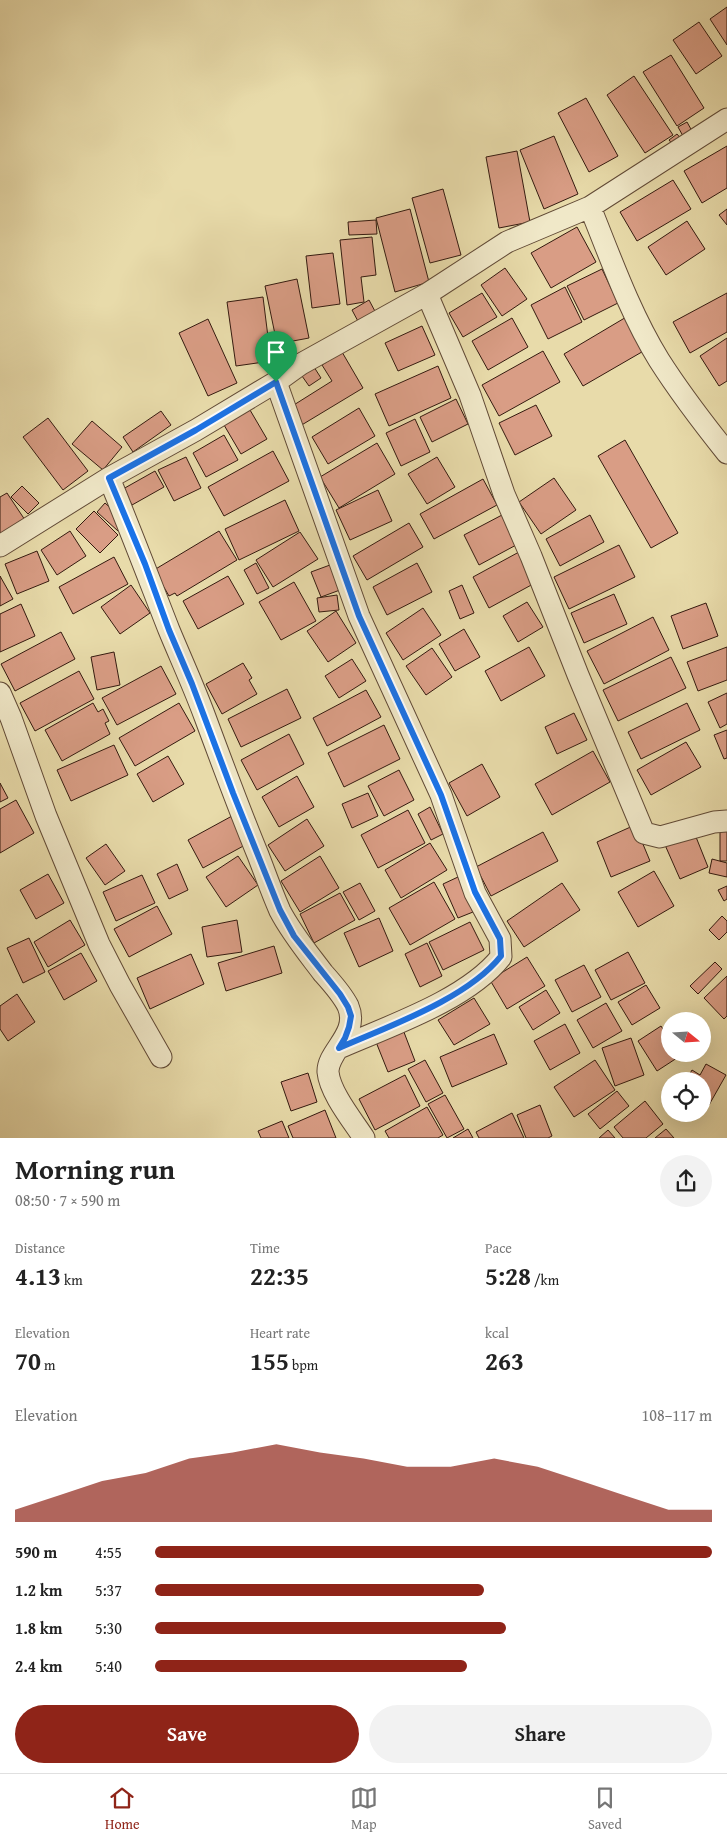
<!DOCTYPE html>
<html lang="en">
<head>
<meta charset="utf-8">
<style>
	:root { --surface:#fff; --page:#f2f2f2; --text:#222; --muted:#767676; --line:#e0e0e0; --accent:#8f2418 }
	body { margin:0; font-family:"Gentium Book Plus",serif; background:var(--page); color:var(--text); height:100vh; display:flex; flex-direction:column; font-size:19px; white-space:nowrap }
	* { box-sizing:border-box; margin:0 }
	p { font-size:16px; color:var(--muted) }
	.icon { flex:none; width:28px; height:28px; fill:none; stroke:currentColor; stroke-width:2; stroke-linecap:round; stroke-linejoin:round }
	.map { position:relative; height:1138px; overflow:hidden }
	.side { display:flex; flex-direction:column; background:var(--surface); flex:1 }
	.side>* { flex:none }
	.needle { width:32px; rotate:108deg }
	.tools { position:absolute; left:661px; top:1012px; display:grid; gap:10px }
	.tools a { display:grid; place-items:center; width:50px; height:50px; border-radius:50%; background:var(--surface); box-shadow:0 5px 20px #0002; font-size:25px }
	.pin { position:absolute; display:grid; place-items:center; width:42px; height:42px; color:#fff; margin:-51px -21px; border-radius:50% 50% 50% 0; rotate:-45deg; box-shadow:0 0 5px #0007 }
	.pin .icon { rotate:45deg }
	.round { display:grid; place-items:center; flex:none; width:52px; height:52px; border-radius:26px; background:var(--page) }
	.summary { display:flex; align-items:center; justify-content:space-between; height:85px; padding:0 15px }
	h1 { font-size:28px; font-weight:800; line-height:38px }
	.figures { display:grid; grid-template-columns:repeat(3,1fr); gap:8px; height:85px; padding:5px 15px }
	.figures div { display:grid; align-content:center }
	.figures b { font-size:25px; font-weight:800 }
	.figures small { font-size:14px; font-weight:400 }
	.figures p { font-size:14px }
	.chart { height:140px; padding:10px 15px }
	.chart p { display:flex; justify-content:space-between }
	.chart svg { width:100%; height:90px; margin-top:5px; fill:var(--accent); opacity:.7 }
	.primary-button { display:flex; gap:10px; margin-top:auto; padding:10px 15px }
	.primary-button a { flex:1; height:58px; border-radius:30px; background:var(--accent); color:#fff; font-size:20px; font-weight:800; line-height:58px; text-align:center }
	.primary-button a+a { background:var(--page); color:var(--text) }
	ul { padding:0 15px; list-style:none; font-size:16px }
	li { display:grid; grid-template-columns:80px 60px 1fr; align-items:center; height:38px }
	li i { height:12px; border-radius:6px; background:var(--accent) }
	.dock { display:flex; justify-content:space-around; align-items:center; height:70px; border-top:1px solid var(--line); background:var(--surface); font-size:14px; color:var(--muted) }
	.dock a { display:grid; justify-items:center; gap:2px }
	.dock .on { color:var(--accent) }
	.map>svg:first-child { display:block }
</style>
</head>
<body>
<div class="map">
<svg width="727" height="1138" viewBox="0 0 727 1138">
	<rect width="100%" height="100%" fill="#e8dbaa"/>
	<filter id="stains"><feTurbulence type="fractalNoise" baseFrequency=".004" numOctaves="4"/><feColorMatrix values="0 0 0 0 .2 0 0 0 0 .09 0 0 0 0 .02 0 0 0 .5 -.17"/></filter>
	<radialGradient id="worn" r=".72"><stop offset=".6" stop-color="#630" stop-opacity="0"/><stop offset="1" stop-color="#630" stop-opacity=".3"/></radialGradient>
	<path fill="#d99d85" stroke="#341a0f" d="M727,7V45L710,19Z
		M699,22L722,56L696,74L673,40Z
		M671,55L704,108L677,126L643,72Z
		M634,76L673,135L645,153L607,95Z
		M586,98L618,156L589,172L558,113Z
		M687,122L692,131L683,136L678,127Z
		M677,134L682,140L674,146L669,140Z
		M554,136L578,194L544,209L520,150Z
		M727,146V188L702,203L684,171Z
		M517,151L530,222L499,228L486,157Z
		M673,180L691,209L637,241L620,212Z
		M443,189L461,255L430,263L412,198Z
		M410,209L429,282L395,292L376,218Z
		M727,209V225L719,215Z
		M376,220L377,234L349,235L348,222Z
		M687,221L705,249L666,275L648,247Z
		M577,227L596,262L551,288L531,253Z
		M372,237L376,275L361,277L364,302L347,305L340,240Z
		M333,253L340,304L312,308L306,256Z
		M505,268L527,299L502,316L481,285Z
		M602,269L618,303L584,320L567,286Z
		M297,279L309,338L277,344L265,286Z
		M565,287L582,322L548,339L531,305Z
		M482,293L497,317L463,337L449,313Z
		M727,293V332L690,353L673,322Z
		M263,297L271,361L236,366L227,302Z
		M369,300L377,315L360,325L352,310Z
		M628,316L647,349L583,386L564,354Z
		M512,318L528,347L488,370L472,341Z
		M208,319L237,383L208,396L179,333Z
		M422,326L435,355L398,371L385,343Z
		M727,338V381L719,386L700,356Z
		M543,351L560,382L499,416L482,385Z
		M342,352L363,388L300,426L289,408L332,381L322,365Z
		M438,366L451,398L389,426L375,394Z
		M314,367L321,378L309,386L302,376Z
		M456,399L468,424L432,442L420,417Z
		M536,405L552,436L515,455L499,423Z
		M359,408L375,436L328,464L312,437Z
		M250,410L267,439L241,454L224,425Z
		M161,411L171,425L133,452L123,437Z
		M48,418L88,471L63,490L23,437Z
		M415,419L430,452L401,466L386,433Z
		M92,421L122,447L103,470L72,444Z
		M224,435L238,460L206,477L193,453Z
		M625,440L678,533L651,548L598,456Z
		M377,443L395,474L339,508L320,477Z
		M273,451L289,481L224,516L208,487Z
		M186,457L201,488L174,501L158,470Z
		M437,457L455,487L427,504L408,474Z
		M155,471L164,487L132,505L123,489Z
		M554,478L576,510L541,534L519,502Z
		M483,479L497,505L434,539L420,514Z
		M22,486L39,503L28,514L11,497Z
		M378,490L392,521L350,540L336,510Z
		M7,493L25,520L0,536V497Z
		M285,500L299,531L239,560L225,529Z
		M105,503L126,522L118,531L97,512Z
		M94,511L118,535L100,553L76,529Z
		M502,515L518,544L479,565L464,535Z
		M590,515L604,542L560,566L546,539Z
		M409,523L423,547L367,580L353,556Z
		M70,531L86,556L57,575L41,550Z
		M219,531L237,560L177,596L175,593L169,596L154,570Z
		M300,532L318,559L273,587L256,560Z
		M619,545L635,577L569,609L554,577Z
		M37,551L49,581L17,594L5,564Z
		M519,552L535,583L489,608L473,577Z
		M114,557L128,584L73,614L59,587Z
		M256,563L269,588L257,594L244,570Z
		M417,563L432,592L387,615L373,587Z
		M330,565L340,590L321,597L311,572Z
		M0,576L13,599L0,606Z
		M228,576L244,604L198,629L183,601Z
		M294,582L316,621L281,640L259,602Z
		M131,585L150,613L120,634L101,607Z
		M462,585L474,613L460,619L449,591Z
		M614,594L627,624L584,643L571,613Z
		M337,595L339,610L319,612L317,598Z
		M527,602L543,627L518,642L503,616Z
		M706,603L718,636L683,649L671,616Z
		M21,604L35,636L0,652V614Z
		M423,608L441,635L403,660L386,633Z
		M336,611L356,643L328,662L307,631Z
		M653,617L669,650L604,684L587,651Z
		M464,629L480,657L455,671L439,644Z
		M61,632L75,659L15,691L1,664Z
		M529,647L545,676L501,701L485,671Z
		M727,647V680L698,691L687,662Z
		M432,648L452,677L426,695L406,666Z
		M114,652L120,685L97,690L91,657Z
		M671,657L686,688L618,721L603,690Z
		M352,659L366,681L339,698L325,676Z
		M243,663L252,678L249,680L257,694L222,714L206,684Z
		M161,666L176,694L117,725L102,698Z
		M79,671L94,699L35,731L20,703Z
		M287,689L301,718L241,747L228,719Z
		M366,690L381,717L327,746L313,718Z
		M727,693V724L720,728L708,702Z
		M93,703L98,712L103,709L109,721L105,723L110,734L62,761L45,730Z
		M179,703L195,731L135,766L119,738Z
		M687,703L700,730L641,759L628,732Z
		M574,713L587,740L557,754L545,727Z
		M384,725L400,759L344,787L328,753Z
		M727,730V758L724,759L714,735Z
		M289,734L304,764L257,790L241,760Z
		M686,742L701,767L651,795L637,770Z
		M114,745L128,775L71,801L57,770Z
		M593,751L610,782L552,815L535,784Z
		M168,756L184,784L153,802L137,774Z
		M482,764L500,797L467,816L449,783Z
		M399,770L414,800L384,816L368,786Z
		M297,776L314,807L279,827L262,797Z
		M0,783L8,798L0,802Z
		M368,793L378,816L352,828L342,804Z
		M16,800L34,833L0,853V809Z
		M430,807L443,834L431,840L418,814Z
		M408,810L425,843L378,868L361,835Z
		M232,816L247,844L203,868L188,840Z
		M307,819L324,846L285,871L268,845Z
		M635,825L650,861L611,877L597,842Z
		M720,831H727V861H720Z
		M543,832L558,861L491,896L476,867Z
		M694,832L708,867L680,879L665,845Z
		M430,843L447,870L401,898L385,870Z
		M106,844L125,871L105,885L86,858Z
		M238,856L258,885L226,907L206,877Z
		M320,856L339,888L300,912L281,881Z
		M712,859L727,863V877L709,873Z
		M177,864L188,890L169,899L157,874Z
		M654,871L674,906L638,927L618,892Z
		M48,874L64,903L36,919L20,890Z
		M142,875L155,903L116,921L103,892Z
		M458,877L473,912L458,918L443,884Z
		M434,882L455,919L410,945L389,908Z
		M360,883L375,911L359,920L343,892Z
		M562,883L580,910L524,947L507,921Z
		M727,886V899L724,901L718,890Z
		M340,893L355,920L314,943L300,914Z
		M157,906L172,934L129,957L114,929Z
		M722,916L727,921V932L719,940L709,930Z
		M379,918L393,951L359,967L344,933Z
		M70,920L85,945L48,967L34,942Z
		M237,920L242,952L207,957L202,927Z
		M470,922L484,950L443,970L429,942Z
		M29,938L45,972L23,983L7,948Z
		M427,943L442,976L420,987L405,954Z
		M274,946L282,973L226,991L218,963Z
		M628,952L645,983L611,1000L595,970Z
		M81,953L97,981L64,1000L48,971Z
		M191,954L204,984L150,1009L137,978Z
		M527,957L545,986L507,1009L490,980Z
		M715,962L722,969L698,994L690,986Z
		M584,965L601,997L572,1012L555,980Z
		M727,976V1016L724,1019L704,998Z
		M646,985L660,1008L632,1025L618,1002Z
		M546,990L560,1013L533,1030L519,1007Z
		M17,994L35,1022L8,1041L0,1029V1006Z
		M474,998L490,1024L454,1045L438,1020Z
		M606,1003L622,1031L593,1048L577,1020Z
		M565,1024L580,1053L550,1070L534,1041Z
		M661,1026L670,1040V1054H679L680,1056L657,1071L638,1041Z
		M402,1027L415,1061L388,1072L374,1037Z
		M494,1034L507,1064L452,1087L440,1057Z
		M631,1038L644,1075L615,1086L602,1048Z
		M425,1060L443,1093L426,1102L408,1069Z
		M595,1060L615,1090L574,1117L554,1087Z
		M706,1064L726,1075L709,1105L702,1101V1081H686L692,1070L700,1075Z
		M308,1073L317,1102L291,1111L281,1082Z
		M405,1075L420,1106L375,1130L359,1099Z
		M617,1091L629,1106L600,1129L588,1114Z
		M445,1095L464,1129L447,1138L428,1104Z
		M645,1101L663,1124L646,1138H623L614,1127Z
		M540,1105L552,1136L548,1138H526L517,1115Z
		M427,1107L443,1135L438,1138H389L385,1131Z
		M325,1110L336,1138H293L288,1126Z
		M512,1113L524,1138H479L476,1132Z
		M282,1121L289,1138H261L258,1131Z
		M468,1129L473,1138H453Z
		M666,1129L674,1138H655Z
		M608,1130L615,1138H599Z"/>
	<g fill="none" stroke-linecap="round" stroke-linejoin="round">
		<g stroke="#614a36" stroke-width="23">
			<path id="street" d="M590,207C611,259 630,313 659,360C680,393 703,423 727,453
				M427,294L470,395L504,494L531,556L578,675L644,833L660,837L714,822L727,821
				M276,382L359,616L441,795L475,893L500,939L501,957C467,1000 389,1026 339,1048
				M109,478C130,529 149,579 169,630C181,659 194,687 205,717C222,763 239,809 258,855C265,873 272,893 280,911C292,934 308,953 323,973C332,983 342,994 348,1006C360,1034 327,1051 328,1072C330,1093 353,1121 364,1138
				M0,546L109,478L196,430L276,382L301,364L427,294L507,242L590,207L727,119
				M0,693L11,718L46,816L99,944L120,985L161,1057"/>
		</g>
		<use href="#street" stroke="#f0e8c8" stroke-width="21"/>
	</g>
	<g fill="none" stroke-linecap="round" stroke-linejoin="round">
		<g stroke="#fff" stroke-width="10">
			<path id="route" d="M276,382L359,616L441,795L475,892L500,939L501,956C467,999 389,1026 339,1048L345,1038L349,1027L351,1016L348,1007L340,994L294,936L280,910L233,793L192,684L169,630L145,564L109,478L196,430Z"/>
		</g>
		<use href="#route" stroke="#1a73e8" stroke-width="6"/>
	</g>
	<rect width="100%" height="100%" filter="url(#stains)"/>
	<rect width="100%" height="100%" fill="url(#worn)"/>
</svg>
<div class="tools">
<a><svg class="needle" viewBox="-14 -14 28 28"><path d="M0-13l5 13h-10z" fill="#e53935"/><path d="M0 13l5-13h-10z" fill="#767676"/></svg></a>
<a><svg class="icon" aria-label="locate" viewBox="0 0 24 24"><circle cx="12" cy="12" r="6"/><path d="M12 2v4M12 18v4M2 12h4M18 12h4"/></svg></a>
</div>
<div class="pin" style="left:276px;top:382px;background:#1e9e55"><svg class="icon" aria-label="arrive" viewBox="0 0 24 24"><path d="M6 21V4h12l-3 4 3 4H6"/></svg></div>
</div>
<section class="side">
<div class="summary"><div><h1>Morning run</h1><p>08:50 · 7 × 590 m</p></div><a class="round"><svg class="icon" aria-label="share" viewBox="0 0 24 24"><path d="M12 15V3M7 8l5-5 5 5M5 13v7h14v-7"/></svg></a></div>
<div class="figures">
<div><p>Distance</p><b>4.13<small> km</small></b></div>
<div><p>Time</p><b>22:35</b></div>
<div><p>Pace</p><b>5:28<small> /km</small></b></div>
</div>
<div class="figures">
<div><p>Elevation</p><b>70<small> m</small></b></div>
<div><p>Heart rate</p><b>155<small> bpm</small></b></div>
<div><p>kcal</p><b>263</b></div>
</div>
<div class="chart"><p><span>Elevation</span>108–117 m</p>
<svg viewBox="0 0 160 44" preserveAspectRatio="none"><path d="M0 44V38L10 31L20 24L30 20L40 13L50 10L60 6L70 10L80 13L90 17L100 17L110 13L120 17L130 24L140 31L150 38L160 38V44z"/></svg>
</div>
<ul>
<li><b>590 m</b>4:55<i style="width:100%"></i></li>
<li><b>1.2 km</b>5:37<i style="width:59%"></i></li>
<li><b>1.8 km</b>5:30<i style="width:63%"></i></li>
<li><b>2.4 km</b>5:40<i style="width:56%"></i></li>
</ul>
<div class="primary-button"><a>Save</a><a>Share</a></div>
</section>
<nav class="dock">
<a class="on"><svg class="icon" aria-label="home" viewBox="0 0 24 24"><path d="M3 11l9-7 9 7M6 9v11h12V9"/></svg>Home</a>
<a><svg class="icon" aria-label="map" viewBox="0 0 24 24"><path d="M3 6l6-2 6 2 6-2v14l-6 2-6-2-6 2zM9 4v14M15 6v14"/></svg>Map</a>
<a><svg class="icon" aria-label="saved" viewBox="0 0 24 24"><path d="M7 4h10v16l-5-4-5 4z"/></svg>Saved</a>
</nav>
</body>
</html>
